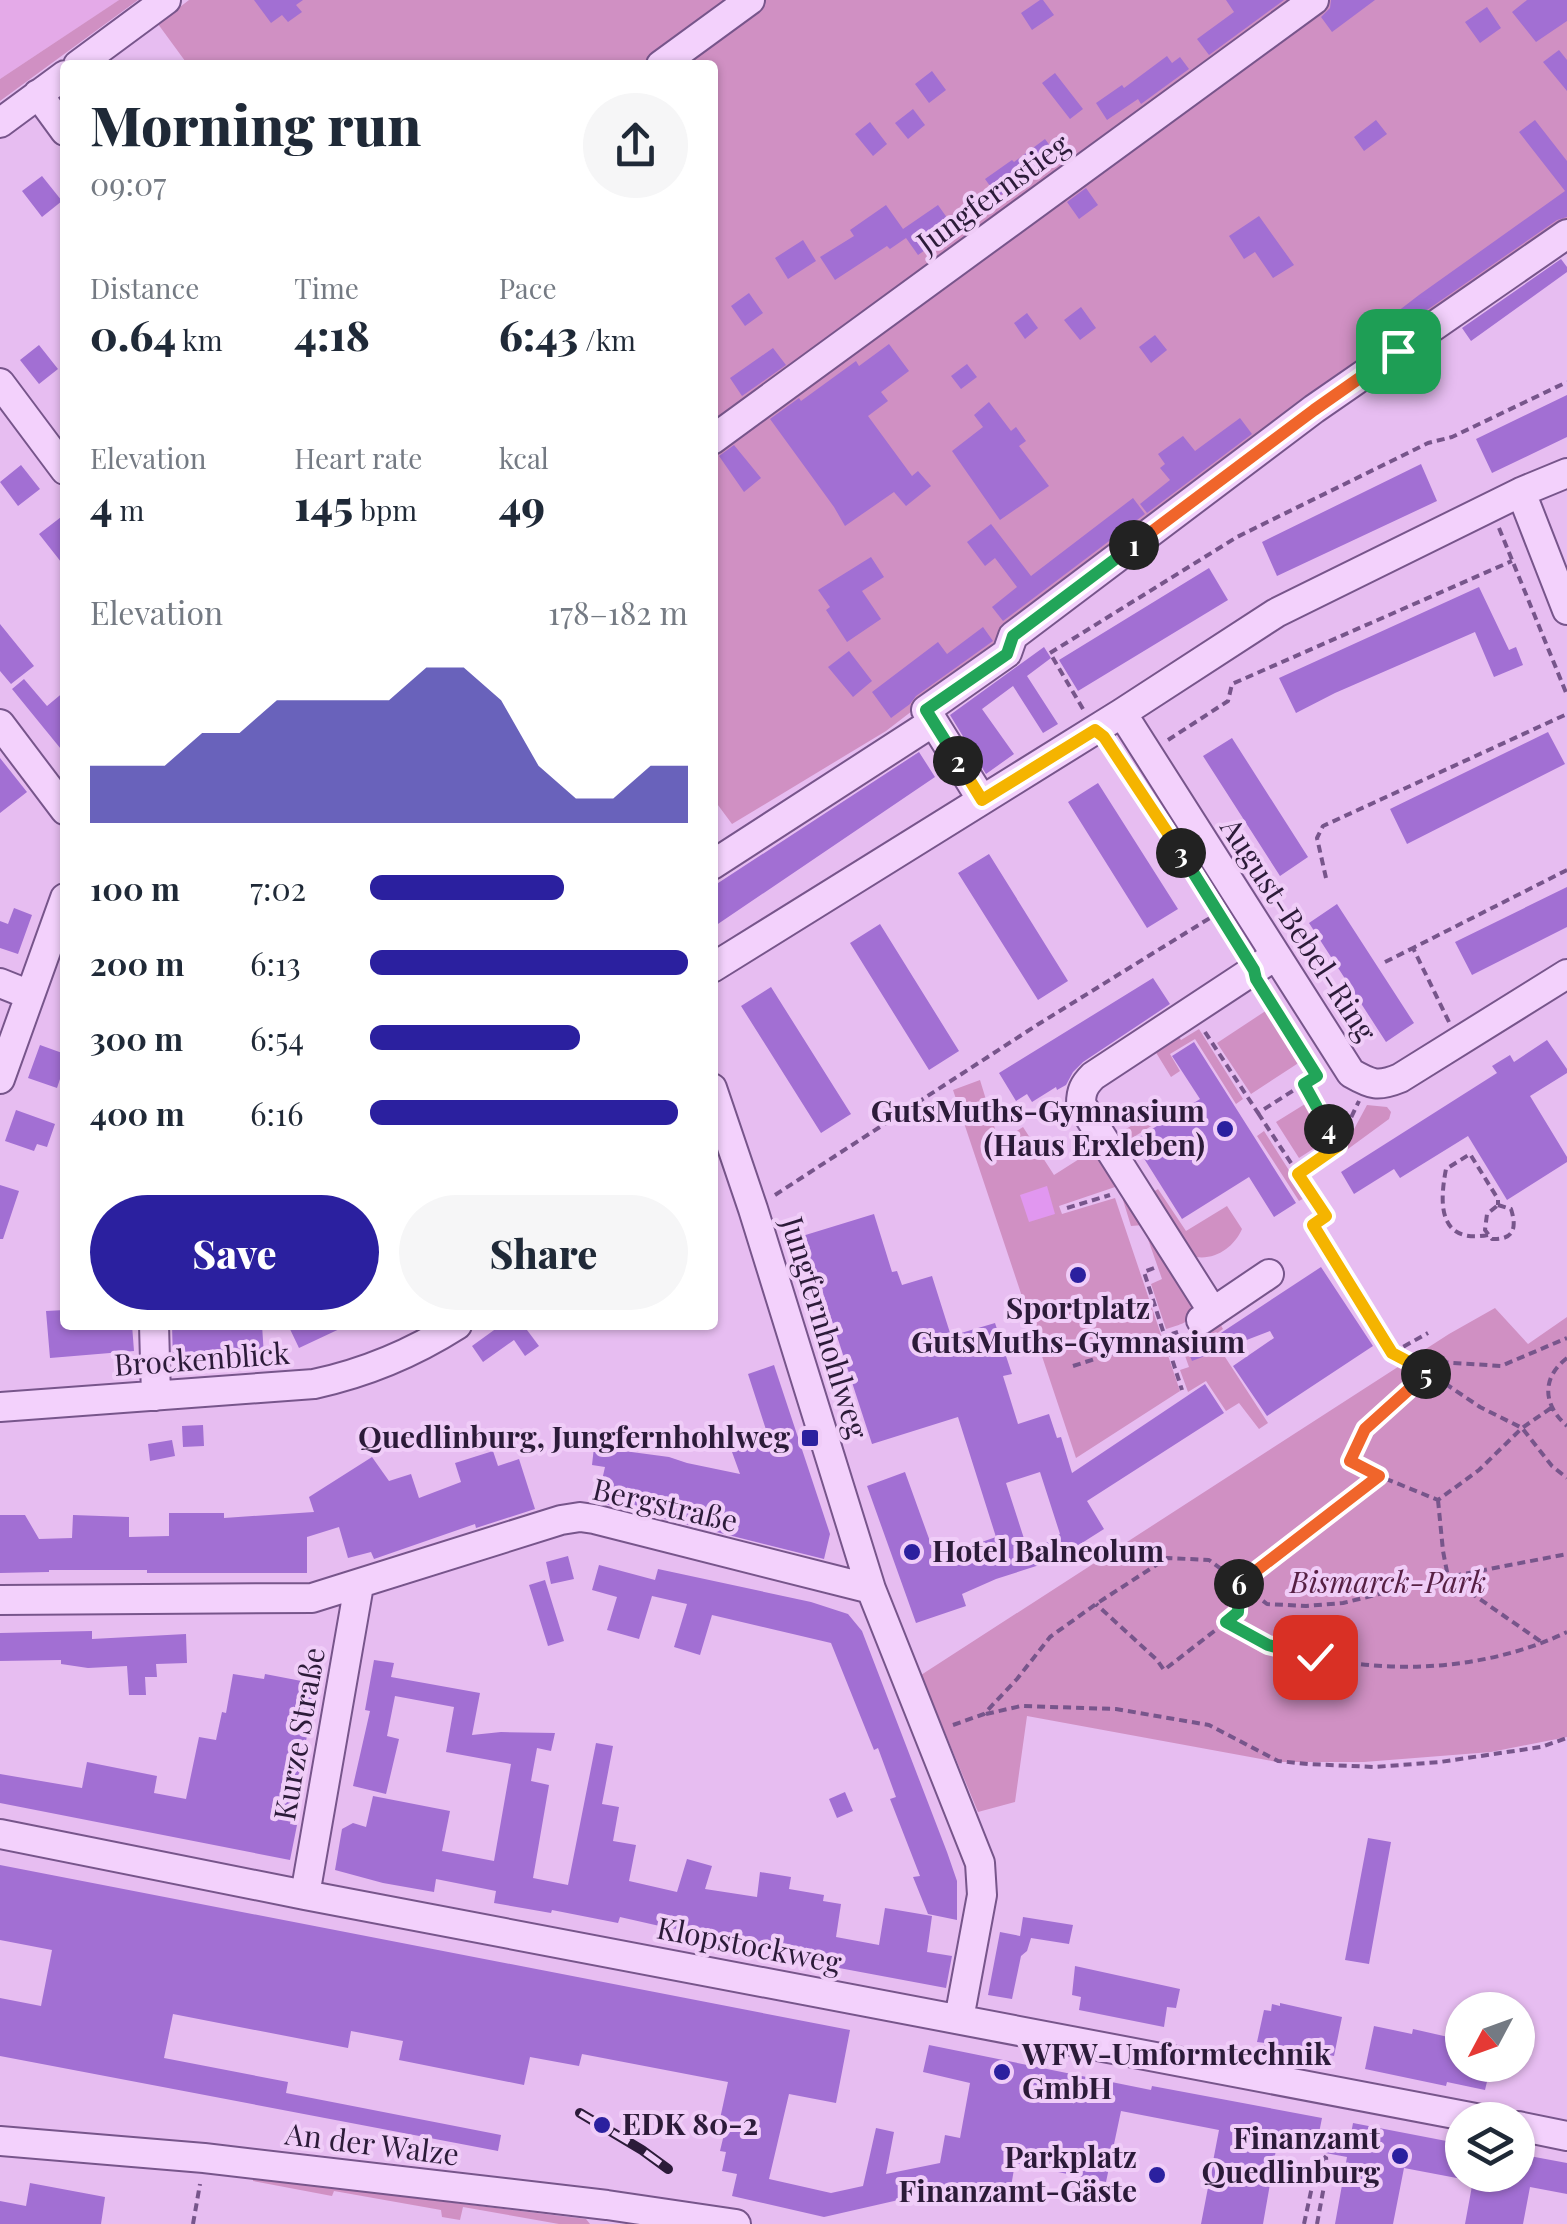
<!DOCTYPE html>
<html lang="en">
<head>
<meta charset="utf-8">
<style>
	:root { --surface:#fff; --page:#f6f6f7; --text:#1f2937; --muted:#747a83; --accent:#2b209f }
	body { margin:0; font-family:"Playfair Display",serif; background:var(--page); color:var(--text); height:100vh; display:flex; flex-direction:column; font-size:38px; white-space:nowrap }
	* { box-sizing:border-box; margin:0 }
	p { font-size:32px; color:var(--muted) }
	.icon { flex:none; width:55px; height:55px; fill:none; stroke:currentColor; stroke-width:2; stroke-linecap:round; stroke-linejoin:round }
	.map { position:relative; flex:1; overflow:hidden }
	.panel { position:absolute; left:60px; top:60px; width:658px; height:1270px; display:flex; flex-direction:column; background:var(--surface); border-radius:10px; box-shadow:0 2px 8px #0004 }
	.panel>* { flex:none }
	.needle { width:65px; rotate:229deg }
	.buttons { position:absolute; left:1445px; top:1992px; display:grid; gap:20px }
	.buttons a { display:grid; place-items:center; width:90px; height:90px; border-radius:50%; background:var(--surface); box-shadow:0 2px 8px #0004; font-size:50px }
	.pin { position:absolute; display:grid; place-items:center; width:85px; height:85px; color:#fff; margin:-42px; border-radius:20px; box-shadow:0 5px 15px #0006 }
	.km { position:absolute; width:50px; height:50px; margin:-25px; border-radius:50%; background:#222; color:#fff; font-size:28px; line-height:50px; text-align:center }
	.round { display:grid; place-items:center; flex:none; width:105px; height:105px; border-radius:52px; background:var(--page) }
	.overview { display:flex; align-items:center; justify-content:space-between; height:170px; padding:0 30px }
	h1 { font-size:55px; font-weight:800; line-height:75px }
	.stats { display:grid; grid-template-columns:repeat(3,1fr); gap:15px; height:170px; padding:10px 30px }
	.stats div { display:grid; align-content:center }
	.stats b { font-size:42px; font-weight:800 }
	.stats small { font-size:28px; font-weight:400 }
	.stats p { font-size:28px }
	.chart { height:280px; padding:20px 30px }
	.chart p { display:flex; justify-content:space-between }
	.chart svg { width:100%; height:180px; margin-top:10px; fill:var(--accent); opacity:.7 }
	.cta { display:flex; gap:20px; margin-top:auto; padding:20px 30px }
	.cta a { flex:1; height:115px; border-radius:60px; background:var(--accent); color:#fff; font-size:40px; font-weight:800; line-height:115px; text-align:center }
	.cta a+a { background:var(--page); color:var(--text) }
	ul { padding:0 30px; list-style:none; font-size:32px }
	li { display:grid; grid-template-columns:160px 120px 1fr; align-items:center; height:75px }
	li i { height:25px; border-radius:12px; background:var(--accent) }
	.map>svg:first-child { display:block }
</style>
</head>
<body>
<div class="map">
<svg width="1567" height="2224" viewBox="0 0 1567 2224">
	<rect width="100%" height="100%" fill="#e7bdf1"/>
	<path fill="#e4aae8" d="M0,0H119L0,79Z"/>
	<path fill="#d090c3" d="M119,0H138L0,101V79Z
		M189,0H1567V224L1297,415L886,731L732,824L712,797V65H188L158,24Z
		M1267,1010L1300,1062L1251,1094L1217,1043Z
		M1199,1029L1243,1099L1236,1104L1195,1039L1170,1054L1180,1071L1171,1077L1152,1046L1175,1031L1181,1040Z
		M980,1080L999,1142L1023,1127L1054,1175L1098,1147L1121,1185L1059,1206L1062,1214L1115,1198L1180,1391L1076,1458L953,1090Z
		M1167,1103L1172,1113L1121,1145L1115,1136Z
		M1305,1104L1327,1140L1299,1158L1276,1122Z
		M1367,1105L1387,1107L1391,1112L1389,1119L1348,1149L1345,1146Z
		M1264,1131L1306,1197L1299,1201L1257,1136Z
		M1158,1189L1186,1231L1227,1206L1242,1229C1234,1247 1216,1260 1196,1257L1153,1192Z
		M1129,1197L1198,1304C1189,1323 1186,1323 1166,1329L1151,1284L1162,1279L1143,1225L1131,1226L1123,1200Z
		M1495,1308L1528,1344L1567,1317V1737L1491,1752L1364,1762H1277L1027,1716L1015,1802L978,1812L921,1675L1449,1334Z
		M1219,1322L1223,1329L1212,1337L1268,1423L1259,1429L1239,1403L1226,1411L1206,1381L1188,1392L1180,1370L1189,1367L1179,1339L1193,1333L1196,1337Z
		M253,2178L586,2219L590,2224H559L463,2207L460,2220L442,2217L441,2210L334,2191L332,2196L253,2181Z"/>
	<path fill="#e197f0" d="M1047,1186L1055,1214L1029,1222L1020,1195Z"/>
	<path fill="#a26fd3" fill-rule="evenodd" d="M254,0H303L296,5L302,12L288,22L282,15L271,23Z
		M1040,0H1043L1054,15L1032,30L1021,13Z
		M1226,0H1284L1209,55L1197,39L1234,12Z
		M1331,0H1375L1332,32L1321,17L1330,8Z
		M1527,0H1567V21L1536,42L1512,12Z
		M1487,7L1501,28L1480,43L1465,22Z
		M1559,50L1567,60V91L1543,62Z
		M1167,56L1172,63L1180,57L1189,69L1141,104L1138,99L1107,120L1096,103L1122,85L1124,88Z
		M932,71L946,90L929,103L915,84Z
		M1055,73L1083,109L1070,119L1042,83Z
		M913,109L925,125L908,139L895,123Z
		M1376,120L1387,134L1364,151L1354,137Z
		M1535,120L1567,161V217L1557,220L1375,346L1367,335L1419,295L1565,191L1519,132Z
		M870,122L887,144L873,156L855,134Z
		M1045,139L1059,158L1033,177L1031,174L998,197L985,179L1012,160L1014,162Z
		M42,176L62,201L42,217L22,191Z
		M1086,188L1098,205L1079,219L1067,202Z
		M886,205L903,229L938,205L955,229L918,255L906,238L890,249L887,246L835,280L820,257L854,236L850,230Z
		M1259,216L1294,265L1273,278L1255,252L1244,259L1229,236Z
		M803,240L816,261L788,279L775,258Z
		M1561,259L1567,267V272L1471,341L1462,328Z
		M749,293L763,313L745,326L731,306Z
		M1081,307L1096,328L1080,340L1064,320Z
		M1027,313L1038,328L1025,339L1014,323Z
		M1155,335L1167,350L1151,363L1139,347Z
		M889,344L909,371L881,392L888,401L868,416L912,476L918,471L931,486L906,506L894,492L845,526L834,507L770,419L799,398L801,401L856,361L859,366Z
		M39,345L58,369L39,384L20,360Z
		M773,348L786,365L742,396L730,378Z
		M967,364L977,377L961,389L951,376Z
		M1567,395V437L1492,473L1476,439Z
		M989,402L1011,431L1016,427L1026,441L1019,446L1049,486L1000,520L952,451L983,427L974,415Z
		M1240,418L1252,434L1147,513L1140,504L1170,480L1160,468L1165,464L1158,454L1183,436L1195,451Z
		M734,445L761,478L744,492L719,456Z
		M1421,464L1437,501L1277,576L1262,542Z
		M21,465L40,489L18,506L0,482Z
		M1133,498L1145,514L1003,621L992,607L1017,587L995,558L985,566L967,542L991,524L1031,576Z
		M65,514V567L39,534Z
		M871,557L884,577L862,591L881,619L847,642L826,610L830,607L818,590Z
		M1209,568L1228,600L1078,691L1059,660Z
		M1479,587L1509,650L1516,647L1523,665L1494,677L1475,632L1335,693L1296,713L1279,678Z
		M0,624L34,666L11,684L0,671Z
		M983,627L993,641L916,696L910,704L891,718L872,692L938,642L947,654Z
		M1044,647L1051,658L1027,676L1058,724L1043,733L1013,686L982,709L1014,754L986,774L950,715Z
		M849,651L872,681L853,697L828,667Z
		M24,679L47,706L65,691V754L12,689Z
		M1548,732L1565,764L1407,844L1390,809Z
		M1232,738L1308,857L1280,876L1203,756Z
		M919,752L935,777L712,928V887Z
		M0,758L27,792L0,813Z
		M1098,783L1178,909L1147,928L1068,802Z
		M989,854L1068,981L1038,1000L958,873Z
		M1567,887V927L1472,975L1455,942Z
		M1337,904L1414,1023L1386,1042L1309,923Z
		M14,908L32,915L18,954L0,948V921L8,924Z
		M880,924L959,1051L929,1070L850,943Z
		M1153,978L1170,1004L1083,1062L1073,1072L1066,1085L1057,1090L1056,1087L1032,1102L1027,1094L1016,1101L999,1073Z
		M771,987L851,1114L821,1133L741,1006Z
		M1547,1040L1567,1069V1073L1530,1096L1567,1157V1162L1507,1200L1468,1136L1400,1178L1394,1169L1354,1194L1341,1172L1497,1073L1492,1066L1510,1055L1514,1062Z
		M1194,1042L1296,1203L1274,1217L1249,1177L1182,1219L1133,1141L1200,1099L1172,1056Z
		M40,1045L65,1054V1064L57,1088L28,1078Z
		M16,1110L55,1124L47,1147L37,1144L34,1151L5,1141Z
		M0,1185L19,1191L3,1239H0Z
		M874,1214L892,1272L897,1271L902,1285L932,1276L951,1336L995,1323L1012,1374L1003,1376L1018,1424L1049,1414L1057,1438L1061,1437L1072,1473L1205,1384L1224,1413L1087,1501L1104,1529L1055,1560L996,1579L962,1594L966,1606L916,1623L867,1486L905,1472L936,1558L996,1537L958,1417L872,1444L823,1293L817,1295L799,1237ZM1040,1472L1060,1534L1029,1554L1006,1483Z
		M1321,1267L1373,1346L1267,1416L1233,1366L1274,1338L1270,1331L1192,1361L1189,1354Z
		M65,1310V1325H132L134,1351L50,1358L46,1311Z
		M172,1325H262L264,1356L173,1361Z
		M288,1325H348L299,1348Z
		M501,1325H534L527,1330L539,1346L525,1356L514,1340L483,1362L472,1346Z
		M774,1365L830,1534L824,1559L597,1502L605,1467L592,1465L594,1447L669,1457L687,1463L740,1474L732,1452L769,1439L748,1374Z
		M203,1425L204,1446L183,1447L182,1426Z
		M172,1440L175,1456L150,1461L148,1444Z
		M493,1451L498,1466L519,1459L535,1509L476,1528L475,1524L374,1559L371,1552L348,1558L339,1527L307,1537V1573H147V1570H49V1572L0,1573V1515H25L39,1539L72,1538L73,1515L129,1517V1537L169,1536V1513H224V1518L314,1512L309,1497L372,1457L389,1481L411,1474L419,1498L461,1482L455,1463Z
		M568,1556L574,1579L551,1584L546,1562Z
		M599,1565L655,1580L658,1569L811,1602L848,1614L862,1631L947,1852L957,1881V1920L928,1914L913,1877L920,1876L890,1799L896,1797L878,1748L874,1750L831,1643L712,1615L700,1655L674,1647L687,1604L652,1596L639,1639L607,1630L617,1597L592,1590Z
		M545,1580L564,1641L548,1646L529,1585Z
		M92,1631V1639L186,1634L187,1663L156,1664L157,1677H145L146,1695H129L127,1666L88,1668L61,1664V1660L0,1661V1633Z
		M374,1660L394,1663L391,1677L480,1693L472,1735L501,1732L555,1733L551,1751L537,1748L531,1781L549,1785L533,1878L568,1885L596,1743L613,1746L602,1804L619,1807L613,1841L636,1845L629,1881L677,1892L687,1859L712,1866L705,1889L757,1897L760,1872L791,1877L789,1889L824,1895L823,1901L841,1904L836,1937L879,1945L885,1908L932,1916L927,1952L952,1956L946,1988L823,1965V1962L804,1959L805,1952L738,1939L664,1927L620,1917L618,1923L552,1910L551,1913L494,1903L496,1891L436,1879L434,1892L383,1883L335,1870L342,1829L353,1823L366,1827L373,1796L450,1811L442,1851L494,1861L511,1764L446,1752L454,1707L395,1696L387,1736L399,1739L386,1794L353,1786L370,1711L365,1710Z
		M233,1674L264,1679L265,1674L317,1684L290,1824L297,1825L290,1860L0,1803V1774L82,1788L87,1762L157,1776L154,1793L186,1799L199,1737L216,1740L222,1712L226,1713Z
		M845,1792L853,1811L837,1818L829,1799Z
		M1368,1838L1391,1842L1369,1964L1345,1960Z
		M0,1865L850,2030L836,2103L789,2094L769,2179L831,2193L863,2186L876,2128L894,2132L886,2174L940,2163L945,2135L960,2138L970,2083L923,2072L929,2045L1151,2090L1152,2086L1322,2118L1319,2133L1350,2139L1353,2123L1462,2144V2179L1404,2168L1393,2224H1335L1347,2157L1277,2144L1263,2224H1201L1219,2130L1121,2111L1106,2182L1015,2163L1010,2193L951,2188L824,2217L732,2196L737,2174L722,2171L726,2152L720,2151L725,2130L718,2128L728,2082L582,2054L579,2066L530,2057L524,2085L399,2060L403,2041L351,2031L348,2048L173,2014L164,2058L288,2082L286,2093L501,2135L498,2151L0,2056V1998L41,2006L52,1950L0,1940Z
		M1023,1917L1073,1925L1069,1944L1031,1938L1027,1951L1021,1956L1012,1999L988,1995L1000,1932L1020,1936Z
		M1075,1966L1180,1989L1176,2008L1167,2007L1164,2027L1079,2010L1081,1997L1072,1995Z
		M1280,2003L1342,2017L1334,2056L1319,2053L1318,2061L1263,2051L1265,2043L1257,2042L1264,2010L1271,2011L1272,2004L1280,2006Z
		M1374,2026L1412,2034L1413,2029L1457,2039L1454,2049L1462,2051V2065H1491L1485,2090L1447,2082L1446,2086L1365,2069Z
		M1518,2154L1567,2163V2194L1530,2187L1523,2224H1465L1474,2175H1518Z
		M30,2183L105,2197L101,2224H0V2201L26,2206Z"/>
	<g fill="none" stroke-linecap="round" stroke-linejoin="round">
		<g stroke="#77558b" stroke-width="32">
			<path id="minor" d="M78,65L166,0
				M661,65L750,0
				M38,94L65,131
				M0,123L65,75
				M0,383L65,470
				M712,440L1314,0
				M1521,492L1567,610
				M1122,713L1351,1073C1372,1085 1378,1087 1400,1078L1567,974
				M0,724L65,810
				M982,800L926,710L1007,653L1013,636L1314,409L1567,234
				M712,865L933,722
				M712,968L1122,713L1276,613L1521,492L1567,473
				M0,983L30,995
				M0,1079L65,898
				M712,1088L753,1209L871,1589L980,1863L982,1895L959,2019
				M1213,1312L1081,1104C1081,1091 1084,1085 1093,1076L1275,956
				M1201,1320L1269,1274
				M154,1325L156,1396
				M0,1407L314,1384C365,1373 413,1353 457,1325
				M0,1600L312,1598L561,1520L580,1517L594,1519L871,1589
				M0,1834L305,1895L1486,2120
				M305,1895L359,1585
				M1518,2126L1567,2136
				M0,2141L204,2158L607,2205L736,2224"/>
		</g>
		<path stroke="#77558b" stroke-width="4" stroke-dasharray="8 5" stroke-linecap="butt" d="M1499,528L1567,695
			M1083,709L1050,653L1237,537L1428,443L1452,437L1567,382
			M1168,740L1228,701L1232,684L1512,561
			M1112,748L1131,778
			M1326,878L1317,838L1323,826L1567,714
			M1385,962L1413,948
			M1265,994L1317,1076
			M1449,1022L1413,948L1567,870
			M1205,1032L1258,1113L1324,1071
			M1303,1084L1338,1145
			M1258,1113L1326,1216L1313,1225L1392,1353L1428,1372L1480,1407L1522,1428L1552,1466L1567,1478
			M1300,1173L1338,1145L1359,1101
			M775,1195L1037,1025L1218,913
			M1498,1205L1511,1209C1517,1228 1514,1240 1492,1239L1485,1230L1487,1214Z
			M1067,1208L1110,1195
			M1488,1235C1439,1244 1439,1205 1446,1169L1470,1154L1498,1199V1205
			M1154,1268L1144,1272L1182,1390
			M1392,1353L1428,1333
			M1567,1358C1541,1378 1543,1405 1567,1426
			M1073,1366L1178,1332
			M1551,1408L1522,1428L1479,1470L1438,1500L1379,1476L1239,1582L1267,1604L1306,1606L1343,1603L1448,1577L1567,1554
			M1379,1476L1350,1461L1365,1429L1440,1362L1501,1366L1567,1338
			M1438,1500L1443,1551L1448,1577L1543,1643
			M1226,1622C1239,1629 1253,1639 1267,1644C1278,1649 1292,1651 1304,1654C1389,1676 1488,1670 1567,1632
			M986,1714L1021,1706L1116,1709L1209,1725L1278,1761L1308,1764L1374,1767L1440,1762L1541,1747L1567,1738
			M953,1725L984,1714L1017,1679L1050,1637L1096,1604L1167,1558L1209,1560L1239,1582V1612L1164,1670L1157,1660L1096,1604
			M193,2224L200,2184
			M1304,2224L1316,2168L1328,2154
			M1317,2224L1327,2170L1326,2157"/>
		<use href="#minor" stroke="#f3d1fc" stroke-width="28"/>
		<g stroke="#2c1b39" stroke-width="10">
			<path id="rail" d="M580,2113L642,2150L668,2169"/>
		</g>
		<use href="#rail" stroke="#f0cdf8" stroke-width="6" stroke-dasharray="19" stroke-linecap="butt"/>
	</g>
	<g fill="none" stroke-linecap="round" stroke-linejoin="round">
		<g stroke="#fff" stroke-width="20">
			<path id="split-1" d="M1134,545L1314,410L1398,351"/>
		</g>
		<g stroke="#fff" stroke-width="20">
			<path id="split-2" d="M958,761L926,710L1007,654L1013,636L1134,545"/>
		</g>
		<g stroke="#fff" stroke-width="20">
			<path id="split-3" d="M958,761L982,800L1095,730L1104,737L1181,853"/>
		</g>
		<g stroke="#fff" stroke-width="20">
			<path id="split-4" d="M1181,853L1254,970L1256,979L1317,1076L1304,1084L1329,1129"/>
		</g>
		<g stroke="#fff" stroke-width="20">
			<path id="split-5" d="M1329,1129L1338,1146L1298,1174L1326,1216L1313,1225L1392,1353L1428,1372L1426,1374"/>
		</g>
		<g stroke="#fff" stroke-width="20">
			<path id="split-6" d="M1239,1584L1379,1476L1350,1461L1365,1429L1426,1374"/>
		</g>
		<g stroke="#fff" stroke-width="20">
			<path id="split-7" d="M1239,1584L1238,1612L1226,1622L1268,1645L1315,1657"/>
		</g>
		<use href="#split-1" stroke="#f0652b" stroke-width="12"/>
		<use href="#split-2" stroke="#22a559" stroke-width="12"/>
		<use href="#split-3" stroke="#f5b400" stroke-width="12"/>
		<use href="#split-4" stroke="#22a559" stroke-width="12"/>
		<use href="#split-5" stroke="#f5b400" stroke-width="12"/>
		<use href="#split-6" stroke="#f0652b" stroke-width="12"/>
		<use href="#split-7" stroke="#22a559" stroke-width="12"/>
	</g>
	<g fill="#2b209f" stroke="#f0cdf8" stroke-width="4">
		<circle cx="1225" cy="1129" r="10"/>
		<circle cx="1078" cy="1275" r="10"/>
		<rect x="800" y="1428" width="20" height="20" rx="5"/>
		<circle cx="912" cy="1552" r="10"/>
		<circle cx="1002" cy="2072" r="10"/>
		<circle cx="602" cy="2125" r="10"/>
		<circle cx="1400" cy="2156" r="10"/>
		<circle cx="1157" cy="2175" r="10"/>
	</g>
	<g text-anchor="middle" stroke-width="8" stroke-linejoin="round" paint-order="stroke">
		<g font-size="30" fill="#2c1b39" stroke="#f0cdf8">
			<text transform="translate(994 194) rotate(-36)" y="10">Jungfernstieg</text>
			<text transform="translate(1298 930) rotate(57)" y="10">August-Bebel-Ring</text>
			<text transform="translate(824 1328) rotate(73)" y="10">Jungfernhohlweg</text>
			<text transform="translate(202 1360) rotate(-4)" y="10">Brockenblick</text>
			<text transform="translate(665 1506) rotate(13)" y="10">Bergstraße</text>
			<text transform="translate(300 1734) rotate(-80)" y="10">Kurze Straße</text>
			<text transform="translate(749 1946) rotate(11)" y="10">Klopstockweg</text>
			<text transform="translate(372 2145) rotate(7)" y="10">An der Walze</text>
		</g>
		<g font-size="30" font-weight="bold" fill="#2c1b39" stroke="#f0cdf8" text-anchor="end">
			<text x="1205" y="1122">GutsMuths-Gymnasium<tspan x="1205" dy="34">(Haus Erxleben)</tspan></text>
			<text x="1078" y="1319" text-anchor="middle">Sportplatz<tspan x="1078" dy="34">GutsMuths-Gymnasium</tspan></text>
			<text x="790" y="1448">Quedlinburg, Jungfernhohlweg</text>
			<text x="932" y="1562" text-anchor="start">Hotel Balneolum</text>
			<text x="1022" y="2065" text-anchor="start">WFW-Umformtechnik<tspan x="1022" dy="34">GmbH</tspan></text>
			<text x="622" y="2135" text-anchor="start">EDK 80-2</text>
			<text x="1380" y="2149">Finanzamt<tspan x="1380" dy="34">Quedlinburg</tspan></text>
			<text x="1137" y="2168">Parkplatz<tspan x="1137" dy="34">Finanzamt-Gäste</tspan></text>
		</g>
		<g font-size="30" font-style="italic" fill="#572044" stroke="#f0cdf8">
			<text x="1388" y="1593">Bismarck-Park</text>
		</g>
	</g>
</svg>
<div class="buttons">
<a><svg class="needle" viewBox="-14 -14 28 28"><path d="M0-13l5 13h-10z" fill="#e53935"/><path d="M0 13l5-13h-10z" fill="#747a83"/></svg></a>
<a><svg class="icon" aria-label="layers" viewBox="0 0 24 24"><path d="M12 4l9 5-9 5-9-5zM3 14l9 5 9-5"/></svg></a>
</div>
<div class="pin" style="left:1398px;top:351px;background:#1e9e55"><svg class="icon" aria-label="arrive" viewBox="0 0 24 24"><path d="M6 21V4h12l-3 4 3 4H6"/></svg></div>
<div class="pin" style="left:1315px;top:1657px;background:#d93025"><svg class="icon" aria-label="check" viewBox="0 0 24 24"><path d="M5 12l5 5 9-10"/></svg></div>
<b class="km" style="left:1134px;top:545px">1</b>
<b class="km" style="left:958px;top:761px">2</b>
<b class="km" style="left:1181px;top:853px">3</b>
<b class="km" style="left:1329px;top:1129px">4</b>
<b class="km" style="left:1426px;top:1374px">5</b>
<b class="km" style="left:1239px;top:1584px">6</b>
<section class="panel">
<div class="overview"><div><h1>Morning run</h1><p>09:07</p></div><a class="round"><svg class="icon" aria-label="share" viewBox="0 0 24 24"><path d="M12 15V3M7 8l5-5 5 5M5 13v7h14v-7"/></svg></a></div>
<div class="stats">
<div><p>Distance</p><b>0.64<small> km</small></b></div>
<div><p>Time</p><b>4:18</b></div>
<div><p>Pace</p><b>6:43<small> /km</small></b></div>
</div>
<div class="stats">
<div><p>Elevation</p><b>4<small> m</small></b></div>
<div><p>Heart rate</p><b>145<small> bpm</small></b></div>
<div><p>kcal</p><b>49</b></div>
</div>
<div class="chart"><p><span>Elevation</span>178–182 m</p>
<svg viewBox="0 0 160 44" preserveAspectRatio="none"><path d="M0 44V30L10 30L20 30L30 22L40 22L50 14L60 14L70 14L80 14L90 6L100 6L110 14L120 30L130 38L140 38L150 30L160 30V44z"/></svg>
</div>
<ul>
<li><b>100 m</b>7:02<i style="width:61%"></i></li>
<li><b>200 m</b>6:13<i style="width:100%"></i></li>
<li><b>300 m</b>6:54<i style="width:66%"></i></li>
<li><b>400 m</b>6:16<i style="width:97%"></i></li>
</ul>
<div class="cta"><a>Save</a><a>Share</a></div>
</section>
</div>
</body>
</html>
